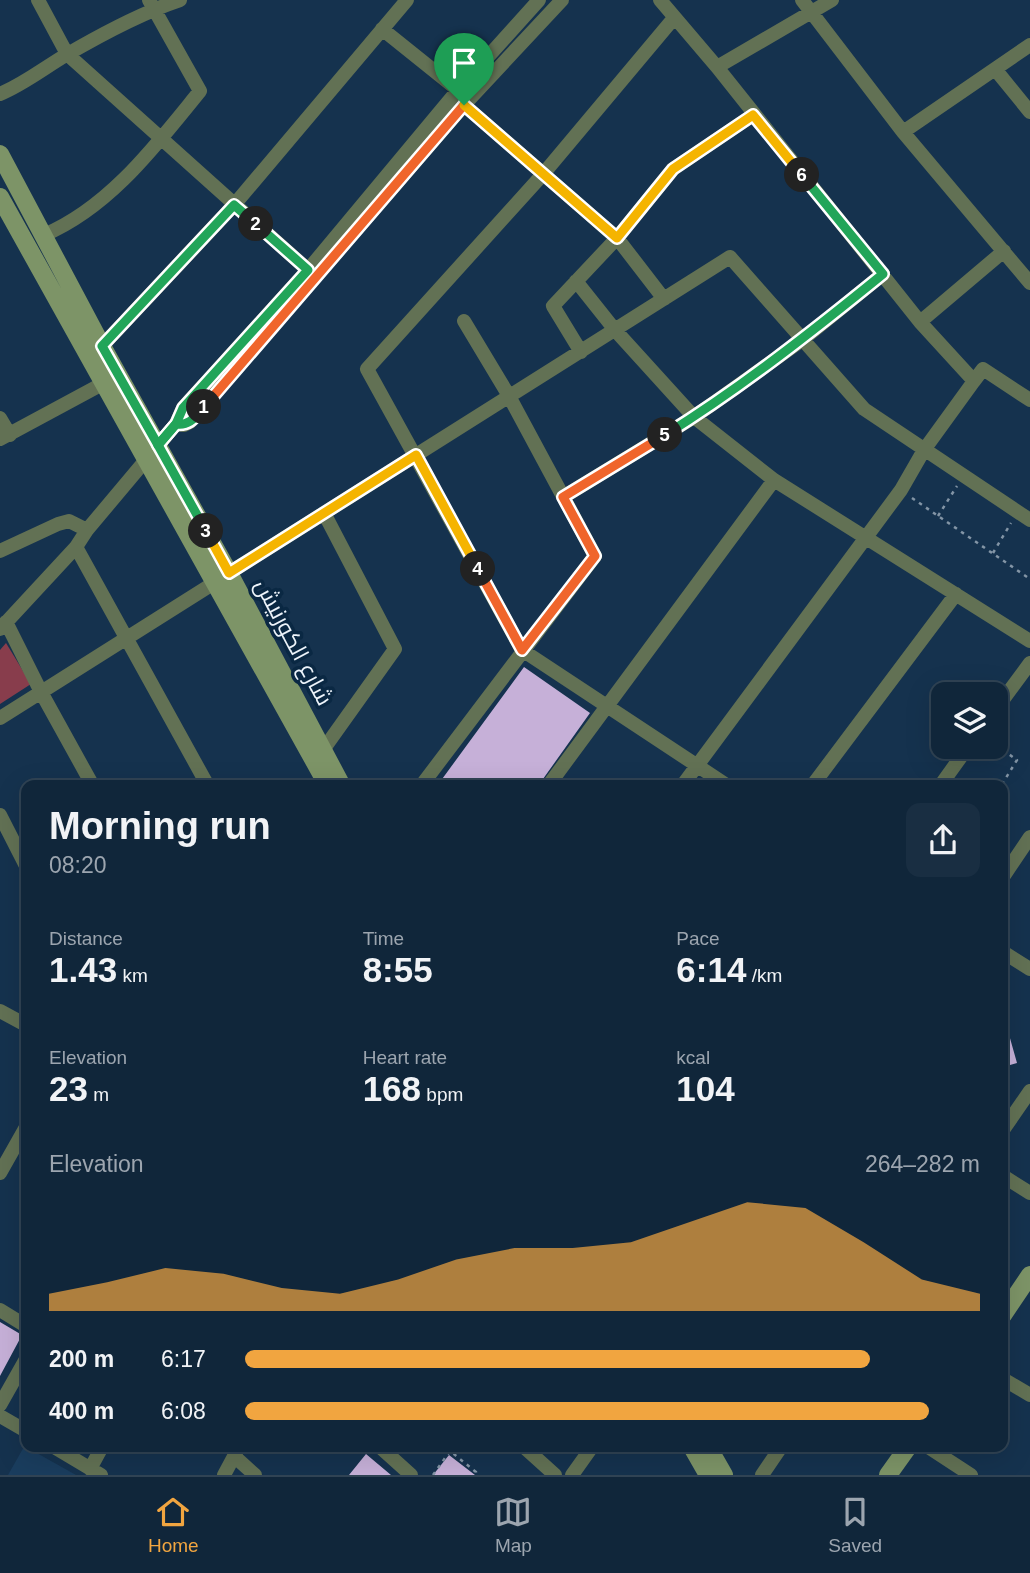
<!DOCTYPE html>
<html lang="en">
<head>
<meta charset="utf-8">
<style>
	:root { --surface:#10263a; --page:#192e42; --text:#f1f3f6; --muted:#9ca5af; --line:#304354; --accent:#f1a540 }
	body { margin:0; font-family:Helvetica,Cairo,sans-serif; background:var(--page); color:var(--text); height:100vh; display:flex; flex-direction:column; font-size:26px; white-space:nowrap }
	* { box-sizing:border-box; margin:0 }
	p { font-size:23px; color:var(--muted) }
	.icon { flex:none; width:38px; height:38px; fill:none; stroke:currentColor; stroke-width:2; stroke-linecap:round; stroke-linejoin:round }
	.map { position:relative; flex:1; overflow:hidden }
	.sheet { position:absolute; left:21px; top:780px; width:987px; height:672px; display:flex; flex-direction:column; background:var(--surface); border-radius:14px; box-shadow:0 7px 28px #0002,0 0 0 2px var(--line) }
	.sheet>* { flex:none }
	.buttons { position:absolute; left:931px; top:682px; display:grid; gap:14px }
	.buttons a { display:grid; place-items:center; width:77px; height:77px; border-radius:14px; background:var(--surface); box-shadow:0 7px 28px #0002,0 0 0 2px var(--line); font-size:35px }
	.pin { position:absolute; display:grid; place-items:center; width:60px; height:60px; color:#fff; margin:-72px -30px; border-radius:50% 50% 50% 0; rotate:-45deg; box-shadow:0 0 7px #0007 }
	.pin .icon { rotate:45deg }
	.km { position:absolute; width:35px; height:35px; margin:-18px; border-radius:50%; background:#222; color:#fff; font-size:19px; line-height:35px; text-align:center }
	.round { display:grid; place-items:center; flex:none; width:74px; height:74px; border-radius:14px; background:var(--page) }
	.head { display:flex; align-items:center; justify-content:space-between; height:119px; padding:0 28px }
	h1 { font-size:38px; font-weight:600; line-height:52px }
	.stats { display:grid; grid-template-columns:repeat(3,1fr); gap:10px; height:119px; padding:7px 28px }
	.stats div { display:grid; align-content:center }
	.stats b { font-size:35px; font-weight:600 }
	.stats small { font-size:19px; font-weight:400 }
	.stats p { font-size:19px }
	.chart { height:196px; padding:14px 28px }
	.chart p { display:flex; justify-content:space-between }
	.chart svg { width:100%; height:126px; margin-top:7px; fill:var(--accent); opacity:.7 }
	ul { padding:0 28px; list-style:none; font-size:23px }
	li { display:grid; grid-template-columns:112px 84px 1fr; align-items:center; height:52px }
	li i { height:18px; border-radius:9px; background:var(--accent) }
	.menu { display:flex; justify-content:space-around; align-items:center; height:98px; border-top:2px solid var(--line); background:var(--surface); font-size:19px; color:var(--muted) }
	.menu a { display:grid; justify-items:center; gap:4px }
	.menu .current { color:var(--accent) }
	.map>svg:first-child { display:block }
</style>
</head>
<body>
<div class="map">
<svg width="1030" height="1475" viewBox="0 0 1030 1475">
	<rect width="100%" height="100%" fill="#15324e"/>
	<path fill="#1a3d5e" d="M25,1445L26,1447L76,1475H8Z"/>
	<path fill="#883d4c" d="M6,643L31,684L0,704V650Z"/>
	<path fill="#c6b0d8" d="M524,667L590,713L538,786H437Z
		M1003,1024H1006L1017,1063L1003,1067Z
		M0,1322L22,1335L0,1376Z
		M366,1454L391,1475H349Z
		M449,1455L475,1475H433Z"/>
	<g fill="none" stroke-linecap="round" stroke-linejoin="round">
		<path stroke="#8395a6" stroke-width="2.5" stroke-dasharray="3.5 5" stroke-linecap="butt" d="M912,498L1030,579
			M938,516L957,486
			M993,553L1011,523
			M996,745L1017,760L1001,786
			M433,1475L450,1451L476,1472L474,1475"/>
		<path stroke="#627154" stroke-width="14" d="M38,0L67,54L308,270
			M660,0L717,67L920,322L974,381L983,369L1030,400
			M802,0L903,132L1030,283
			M674,18L544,173L367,369L522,650L728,786
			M382,29L458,90
			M717,67L832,0
			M995,69L1030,112
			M0,94C24,84 44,68 66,55C102,34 141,13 180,0
			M464,105L617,238L664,299
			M903,132L1030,45
			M44,235C110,207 156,145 200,91L149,0
			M576,281L615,330L694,417L774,480L1030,641
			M920,322L1004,251
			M102,346L234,205L407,0
			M581,352L553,306L617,238L673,169L753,115
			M0,418L10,435
			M176,424L184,425L190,422L464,105L562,0
			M0,439L104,383
			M563,497L694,417L802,340L883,274
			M76,547L208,786
			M0,551L58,524L69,521L87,530
			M229,573L730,257L864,409L1030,520
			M6,622L41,692L93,786
			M0,629L76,547L87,530L176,424L183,408L308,270L458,90L539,0
			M996,709L1030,663
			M0,718L214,583
			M323,750L395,649L324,513
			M421,786L595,556L509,396L464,321
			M548,786L774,480
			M682,786L901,490L924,450L974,381
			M812,786L956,594
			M940,786L968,747
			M0,815L26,866
			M1003,877L1030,837
			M1003,952L1030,969
			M0,1011L26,1025
			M1003,1130L1030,1091
			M0,1173L26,1127
			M1003,1176L1030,1193
			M0,1310L26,1326
			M1003,1379L1030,1395
			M0,1405L26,1359
			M0,1416L26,1431
			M54,1447L101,1475
			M380,1447L411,1475
			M524,1447L555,1475
			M928,1447L971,1475
			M234,1456L255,1475
			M90,1469L102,1447
			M224,1475L239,1447
			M572,1475L592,1447
			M762,1475L781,1447"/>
		<path stroke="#7d9467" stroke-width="18" d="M0,154L102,346L229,573L342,786
			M0,197L328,786
			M1003,1315L1030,1275
			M692,1447L708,1475
			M708,1447L724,1475
			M888,1475L908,1447"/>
	</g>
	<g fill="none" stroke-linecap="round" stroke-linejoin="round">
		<g stroke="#fff" stroke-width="14">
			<path id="split-1" d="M204,407L464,105"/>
		</g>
		<g stroke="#fff" stroke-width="14">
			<path id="split-2" d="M204,407C195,417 190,426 176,424L158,445L102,346L234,205L256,224"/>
		</g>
		<g stroke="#fff" stroke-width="14">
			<path id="split-3" d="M206,531L158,445L176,424L183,408L308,270L256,224"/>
		</g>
		<g stroke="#fff" stroke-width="14">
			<path id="split-4" d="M206,531L229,573L416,455L478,569"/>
		</g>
		<g stroke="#fff" stroke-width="14">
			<path id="split-5" d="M478,569L522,650L595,556L563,497L665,435"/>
		</g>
		<g stroke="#fff" stroke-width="14">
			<path id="split-6" d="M665,435C742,387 813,331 883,274L802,175"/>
		</g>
		<g stroke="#fff" stroke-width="14">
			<path id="split-7" d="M464,105L617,238L673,169L753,115L802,175"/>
		</g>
		<use href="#split-1" stroke="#f0652b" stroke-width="9"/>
		<use href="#split-2" stroke="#22a559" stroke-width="9"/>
		<use href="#split-3" stroke="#22a559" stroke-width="9"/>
		<use href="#split-4" stroke="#f5b400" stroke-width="9"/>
		<use href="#split-5" stroke="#f0652b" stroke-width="9"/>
		<use href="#split-6" stroke="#22a559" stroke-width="9"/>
		<use href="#split-7" stroke="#f5b400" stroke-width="9"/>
	</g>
	<g text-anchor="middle" stroke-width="7" stroke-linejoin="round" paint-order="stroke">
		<g font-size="23" fill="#edf4fb" stroke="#0a2843">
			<text transform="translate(294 642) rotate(62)" y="8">شارع الكورنيش</text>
		</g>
	</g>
</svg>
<div class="buttons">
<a><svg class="icon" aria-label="layers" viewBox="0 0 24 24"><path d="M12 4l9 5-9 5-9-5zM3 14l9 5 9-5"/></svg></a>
</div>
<div class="pin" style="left:464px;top:105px;background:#1e9e55"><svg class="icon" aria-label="arrive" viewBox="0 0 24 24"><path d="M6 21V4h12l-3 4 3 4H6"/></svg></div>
<b class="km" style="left:204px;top:407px">1</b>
<b class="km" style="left:256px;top:224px">2</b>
<b class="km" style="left:206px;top:531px">3</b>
<b class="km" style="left:478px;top:569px">4</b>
<b class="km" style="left:665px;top:435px">5</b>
<b class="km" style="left:802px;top:175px">6</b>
<section class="sheet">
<div class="head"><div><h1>Morning run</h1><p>08:20</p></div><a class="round"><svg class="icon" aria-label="share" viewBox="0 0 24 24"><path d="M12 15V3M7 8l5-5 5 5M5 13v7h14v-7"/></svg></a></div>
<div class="stats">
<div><p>Distance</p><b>1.43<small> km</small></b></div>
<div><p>Time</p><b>8:55</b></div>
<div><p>Pace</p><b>6:14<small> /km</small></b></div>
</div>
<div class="stats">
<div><p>Elevation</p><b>23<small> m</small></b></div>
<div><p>Heart rate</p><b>168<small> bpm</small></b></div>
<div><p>kcal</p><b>104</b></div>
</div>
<div class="chart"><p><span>Elevation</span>264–282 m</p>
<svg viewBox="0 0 160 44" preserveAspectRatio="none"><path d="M0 44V38L10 34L20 29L30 31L40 36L50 38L60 33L70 26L80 22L90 22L100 20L110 13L120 6L130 8L140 20L150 33L160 38V44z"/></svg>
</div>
<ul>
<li><b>200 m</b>6:17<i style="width:85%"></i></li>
<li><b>400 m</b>6:08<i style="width:93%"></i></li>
</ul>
</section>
</div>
<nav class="menu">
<a class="current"><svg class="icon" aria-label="home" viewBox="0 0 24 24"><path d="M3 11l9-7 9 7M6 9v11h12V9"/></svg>Home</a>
<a><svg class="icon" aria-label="map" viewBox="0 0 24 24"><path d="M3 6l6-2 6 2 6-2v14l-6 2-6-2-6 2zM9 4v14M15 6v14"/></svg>Map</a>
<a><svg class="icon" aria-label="saved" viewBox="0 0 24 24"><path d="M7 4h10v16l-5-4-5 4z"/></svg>Saved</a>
</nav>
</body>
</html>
